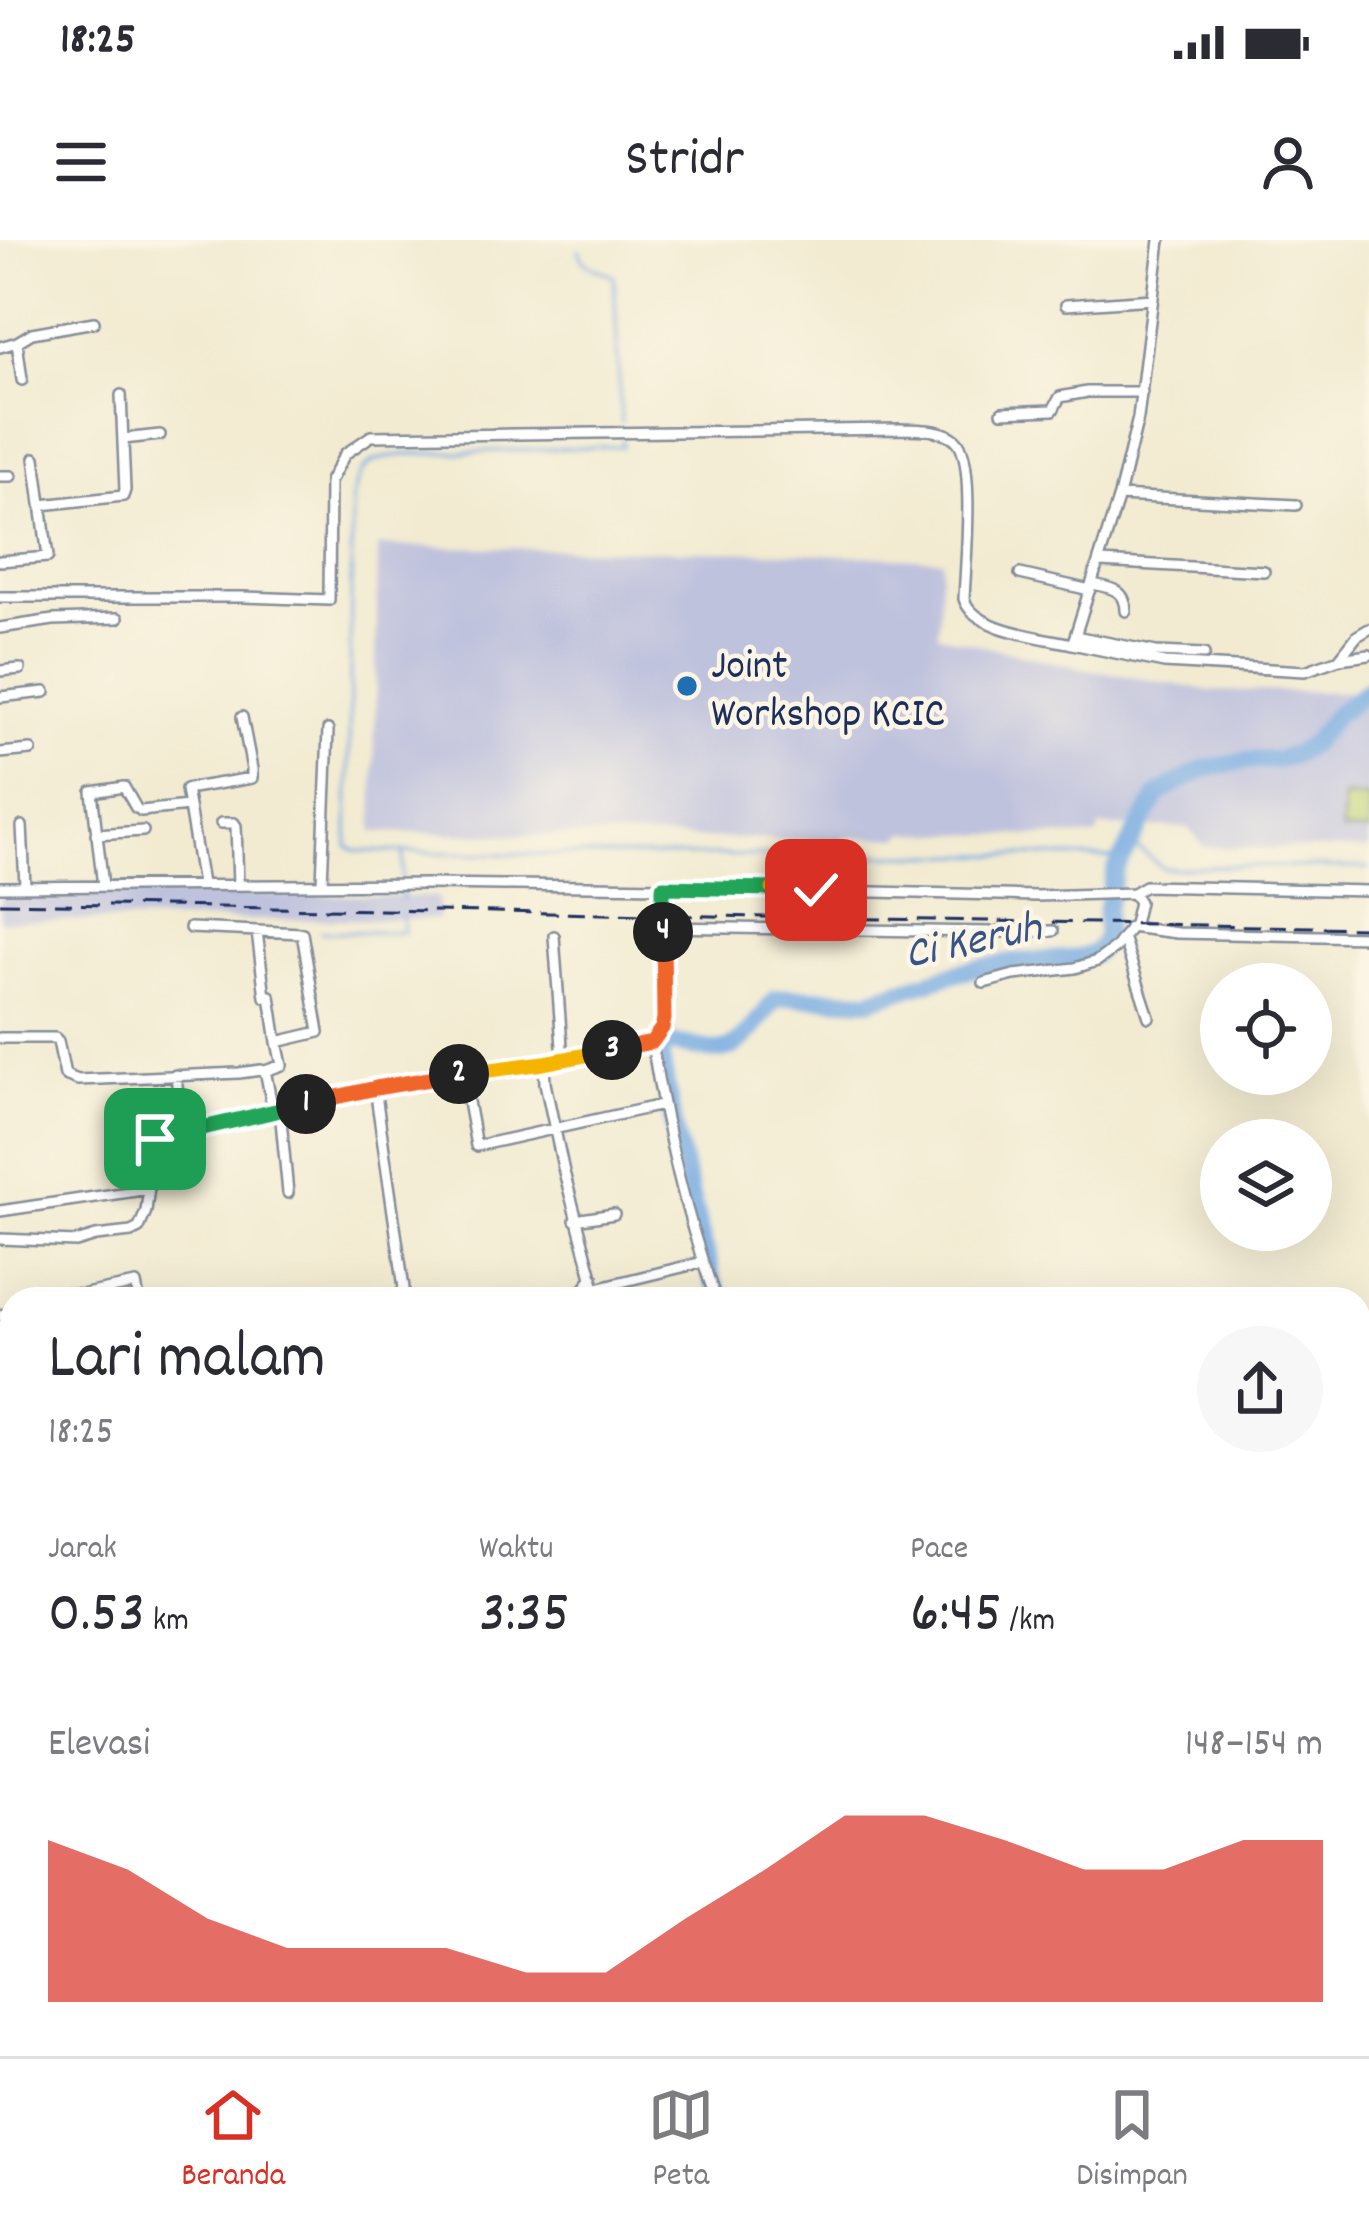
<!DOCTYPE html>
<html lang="id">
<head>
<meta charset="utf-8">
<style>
	:root { --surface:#fff; --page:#f7f7f7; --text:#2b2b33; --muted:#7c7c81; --line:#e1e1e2; --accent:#d93025 }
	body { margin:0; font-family:Dekko,sans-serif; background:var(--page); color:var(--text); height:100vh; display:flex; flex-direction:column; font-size:45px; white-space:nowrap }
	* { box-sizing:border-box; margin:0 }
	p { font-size:39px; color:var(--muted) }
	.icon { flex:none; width:66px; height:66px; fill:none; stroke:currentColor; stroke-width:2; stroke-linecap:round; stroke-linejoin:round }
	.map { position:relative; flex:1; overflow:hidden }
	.details { position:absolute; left:0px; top:1047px; width:1371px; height:771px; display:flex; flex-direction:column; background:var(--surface); border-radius:36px 36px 0 0; box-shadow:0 12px 48px #0002 }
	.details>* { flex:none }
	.controls { position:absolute; left:1200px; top:723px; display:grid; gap:24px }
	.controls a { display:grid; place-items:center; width:132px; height:132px; border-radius:50%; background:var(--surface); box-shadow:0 12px 48px #0002; font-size:60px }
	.pin { position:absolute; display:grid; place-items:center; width:102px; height:102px; color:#fff; margin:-51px; border-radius:24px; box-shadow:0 6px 18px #0006 }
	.km { position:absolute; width:60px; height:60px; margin:-30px; border-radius:50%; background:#222; color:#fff; font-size:33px; line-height:60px; text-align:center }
	.round { display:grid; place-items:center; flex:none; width:126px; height:126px; border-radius:63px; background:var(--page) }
	.head { display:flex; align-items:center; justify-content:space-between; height:204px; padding:0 48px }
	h1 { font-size:66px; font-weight:600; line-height:90px }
	.figures { display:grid; grid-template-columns:repeat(3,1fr); gap:18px; height:204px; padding:12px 48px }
	.figures div { display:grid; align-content:center }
	.figures b { font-size:60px; font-weight:600 }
	.figures small { font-size:33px; font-weight:400 }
	.figures p { font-size:33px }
	.chart { height:336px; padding:24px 48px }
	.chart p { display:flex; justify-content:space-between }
	.chart svg { width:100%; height:216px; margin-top:12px; fill:var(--accent); opacity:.7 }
	.status { display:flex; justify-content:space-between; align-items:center; height:84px; padding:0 60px; background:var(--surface); direction:ltr }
	.status svg { height:33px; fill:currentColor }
	header { display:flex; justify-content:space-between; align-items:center; height:156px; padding:0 48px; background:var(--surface); font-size:54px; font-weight:600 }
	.dock { display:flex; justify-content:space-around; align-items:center; height:168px; border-top:3px solid var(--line); background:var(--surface); font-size:33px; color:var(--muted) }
	.dock a { display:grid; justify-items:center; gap:6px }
	.dock .active { color:var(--accent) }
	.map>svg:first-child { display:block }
</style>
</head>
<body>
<div class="status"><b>18:25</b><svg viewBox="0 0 49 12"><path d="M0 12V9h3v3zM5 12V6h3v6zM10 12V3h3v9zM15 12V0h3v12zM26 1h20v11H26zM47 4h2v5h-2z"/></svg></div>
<header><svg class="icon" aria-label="menu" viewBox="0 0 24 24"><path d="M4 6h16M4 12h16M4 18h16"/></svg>Stridr<svg class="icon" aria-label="person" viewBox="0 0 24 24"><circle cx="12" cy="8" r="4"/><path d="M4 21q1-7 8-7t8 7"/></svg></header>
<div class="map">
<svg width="1369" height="1816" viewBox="0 0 1369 1816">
	<rect width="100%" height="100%" fill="#fcf5e5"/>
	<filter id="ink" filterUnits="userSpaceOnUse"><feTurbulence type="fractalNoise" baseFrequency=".00833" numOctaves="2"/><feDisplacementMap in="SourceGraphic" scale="24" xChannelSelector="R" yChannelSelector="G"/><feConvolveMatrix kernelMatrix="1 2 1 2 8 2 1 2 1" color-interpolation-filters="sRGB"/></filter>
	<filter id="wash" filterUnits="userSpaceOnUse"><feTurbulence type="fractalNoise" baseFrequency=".004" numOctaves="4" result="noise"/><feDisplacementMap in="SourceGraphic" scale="48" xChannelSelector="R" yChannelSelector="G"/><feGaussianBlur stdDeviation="2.7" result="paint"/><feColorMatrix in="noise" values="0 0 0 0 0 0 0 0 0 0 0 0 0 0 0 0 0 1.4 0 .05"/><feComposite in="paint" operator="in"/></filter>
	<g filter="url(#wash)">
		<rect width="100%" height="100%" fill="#f2ebd1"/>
		<path fill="#bfc2dd" d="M378,306L778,312L942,319L938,394L955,399L1070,426L1212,451L1369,452V610L1204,607L1188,588L1100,587L1096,597L903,593L902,598L846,597L844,601L373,592Z
			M0,651L438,657V679L0,681Z"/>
		<path fill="#c2d476" stroke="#6e826a" stroke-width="3" d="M1343,557L1369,558V592L1342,591Z"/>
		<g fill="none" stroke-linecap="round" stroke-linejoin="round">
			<path stroke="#75aae2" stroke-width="3" d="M579,10C585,29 599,27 614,37L621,182
				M622,199L623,206L414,214C378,218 361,218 352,257L348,607L357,611L610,616L1022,615L1121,619
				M1130,602L1164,629L1232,626L1369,628
				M402,639L404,611
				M402,659V652
				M321,692H400L403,691L402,675"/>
			<path stroke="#75aae2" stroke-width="18" d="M721,1059L713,1042L675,894L660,813L666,804C681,803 692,808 707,810C742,817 756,781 776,759L790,757L869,760L962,731L1004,723L1078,718L1095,713L1105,699L1106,670L1115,631L1158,555L1203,529L1246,521L1277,520L1293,515L1312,504L1336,474L1369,449
				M70,1816L95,1806"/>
		</g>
	</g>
	<g filter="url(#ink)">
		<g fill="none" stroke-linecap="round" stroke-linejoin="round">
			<g stroke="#868d98" stroke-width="14">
				<path id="street" d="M1066,65L1153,59
					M17,102L22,140
					M0,107L17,102L32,93L94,82
					M1002,172L1053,170L1060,157L1087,152H1142
					M123,199L160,195
					M0,236H11
					M1119,256L1296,265
					M42,265L123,256L125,250L121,155
					M0,321L48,317L35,218
					M1100,322L1264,331
					M1020,334L1090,350
					M1093,344C1112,348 1126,350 1126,371
					M0,357H244L329,360L330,241L345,214L371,196L901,189C917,190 943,188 956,200C976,217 965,329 964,359C974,391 1042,397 1072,404L1075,396L1156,412L1204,414
					M0,388L53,380L118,378
					M1075,396L1119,256L1138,178L1160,0
					M1072,404L1164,423L1305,431L1339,419L1369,415
					M1339,419L1357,396L1369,389
					M0,431L20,429
					M0,457L45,452
					M0,513L31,510
					M141,571L188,566
					M221,583H234L236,586L238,644
					M22,586L25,645
					M96,594L143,591
					M202,644L186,549L252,538V529L242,477
					M322,644L328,490
					M103,646L92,552L124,547L136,568
					M0,647L430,644L663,647L1037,656L1133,653L1139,662L1134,684L1123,697L1149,777
					M1133,653L1145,646L1369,651
					M663,687L989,692L1053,691
					M1130,687L1177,693L1369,697
					M190,688L302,693L319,792L277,802L282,825L265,831
					M257,691L265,757L270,756L277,802
					M554,696L563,820
					M984,743L1014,735L1075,728L1097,721L1115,708L1123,697
					M0,798H55L58,801L65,835L78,840L239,833L261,830L266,835L273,871
					M652,803C666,889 685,977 716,1059
					M544,823L545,843L564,932L598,1059
					M463,834L476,906L662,865
					M176,835L182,893
					M375,848L404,1048L397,1059
					M280,870L288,953
					M0,971L149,949
					M575,980L614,974
					M0,999L76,1002L96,996L131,992L139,988L146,971L149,947L146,906L151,900L375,848L544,823L652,803L662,788L664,779L663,647
					M596,1048L703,1022
					M52,1059L59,1053L80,1055L136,1044L139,1059
					M575,1059L593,1037
					M0,1075L12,1073
					M0,1147L12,1146
					M0,1233L12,1231
					M0,1290L12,1289
					M0,1394L12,1392
					M0,1565L12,1566
					M0,1620H12
					M1359,1660L1369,1778
					M356,1806L357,1816
					M405,1806L407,1816
					M455,1806L456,1816
					M500,1806L501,1816
					M1294,1806V1816
					M546,1811L566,1806
					M8,1816L32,1806
					M217,1816L234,1806
					M308,1816L326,1806
					M609,1816L613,1806
					M659,1816L662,1806
					M710,1816L713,1806
					M758,1816L762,1806
					M1202,1816V1806"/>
			</g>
			<use href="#street" stroke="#fff" stroke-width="9"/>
			<path stroke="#1b2f5e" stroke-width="3" stroke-dasharray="18 9" stroke-linecap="butt" d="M0,663L1369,688"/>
		</g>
	</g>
	<g fill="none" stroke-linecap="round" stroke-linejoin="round" filter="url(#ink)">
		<g stroke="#fff" stroke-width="24">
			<path id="split-1" d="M155,899L306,864"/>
		</g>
		<g stroke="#fff" stroke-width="24">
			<path id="split-2" d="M306,864L376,848L459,834"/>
		</g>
		<g stroke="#fff" stroke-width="24">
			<path id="split-3" d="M459,834L544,823L612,810"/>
		</g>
		<g stroke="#fff" stroke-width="24">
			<path id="split-4" d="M612,810L652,802L662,788L664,779L663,692"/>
		</g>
		<g stroke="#fff" stroke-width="24">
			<path id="split-5" d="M663,692V647L773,649"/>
		</g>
		<g stroke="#fff" stroke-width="24">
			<path id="split-6" d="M773,649L816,650"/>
		</g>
		<use href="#split-1" stroke="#22a559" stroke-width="15"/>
		<use href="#split-2" stroke="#f0652b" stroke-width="15"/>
		<use href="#split-3" stroke="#f5b400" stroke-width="15"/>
		<use href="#split-4" stroke="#f0652b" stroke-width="15"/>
		<use href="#split-5" stroke="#22a559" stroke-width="15"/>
		<use href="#split-6" stroke="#f5b400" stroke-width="15"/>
	</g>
	<circle fill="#1f6fb2" stroke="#fcf5e5" stroke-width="4.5" cx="687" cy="446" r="12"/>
	<g text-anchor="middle" stroke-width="9" stroke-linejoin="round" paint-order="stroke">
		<g font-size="42" fill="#1b2f5e" stroke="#fcf5e5" text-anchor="start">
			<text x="711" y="437">Joint<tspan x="711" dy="48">Workshop KCIC</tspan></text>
		</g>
		<g font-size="45" font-style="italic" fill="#365486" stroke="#fcf5e5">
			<text transform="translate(972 697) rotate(-12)" y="16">Ci Keruh</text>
		</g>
	</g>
</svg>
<div class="controls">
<a><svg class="icon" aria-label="locate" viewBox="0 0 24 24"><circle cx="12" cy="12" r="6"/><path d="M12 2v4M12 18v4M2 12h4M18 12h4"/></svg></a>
<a><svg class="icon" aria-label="layers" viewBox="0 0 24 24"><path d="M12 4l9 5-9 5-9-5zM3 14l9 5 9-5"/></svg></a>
</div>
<div class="pin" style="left:155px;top:899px;background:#1e9e55"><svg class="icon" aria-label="arrive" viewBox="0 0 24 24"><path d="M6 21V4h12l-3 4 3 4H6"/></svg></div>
<div class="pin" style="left:816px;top:650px;background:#d93025"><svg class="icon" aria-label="check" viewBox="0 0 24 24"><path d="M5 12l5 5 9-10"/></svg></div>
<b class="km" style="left:306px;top:864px">1</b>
<b class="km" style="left:459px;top:834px">2</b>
<b class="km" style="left:612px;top:810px">3</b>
<b class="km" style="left:663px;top:692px">4</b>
<section class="details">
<div class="head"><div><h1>Lari malam</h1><p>18:25</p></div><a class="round"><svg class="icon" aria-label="share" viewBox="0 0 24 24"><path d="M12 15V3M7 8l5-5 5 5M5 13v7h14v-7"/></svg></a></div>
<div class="figures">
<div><p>Jarak</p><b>0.53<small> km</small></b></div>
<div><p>Waktu</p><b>3:35</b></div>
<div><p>Pace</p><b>6:45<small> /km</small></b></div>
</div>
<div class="chart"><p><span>Elevasi</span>148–154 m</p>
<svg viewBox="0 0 160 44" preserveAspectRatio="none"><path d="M0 44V11L10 17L20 27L30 33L40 33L50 33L60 38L70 38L80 27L90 17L100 6L110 6L120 11L130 17L140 17L150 11L160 11V44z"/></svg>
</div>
</section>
</div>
<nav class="dock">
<a class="active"><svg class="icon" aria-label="home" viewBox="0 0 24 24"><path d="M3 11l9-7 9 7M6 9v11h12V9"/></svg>Beranda</a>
<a><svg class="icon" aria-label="map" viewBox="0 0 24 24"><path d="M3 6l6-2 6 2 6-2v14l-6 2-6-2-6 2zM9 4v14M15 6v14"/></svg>Peta</a>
<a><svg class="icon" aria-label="saved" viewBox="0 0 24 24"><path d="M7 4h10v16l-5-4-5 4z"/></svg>Disimpan</a>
</nav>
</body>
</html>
